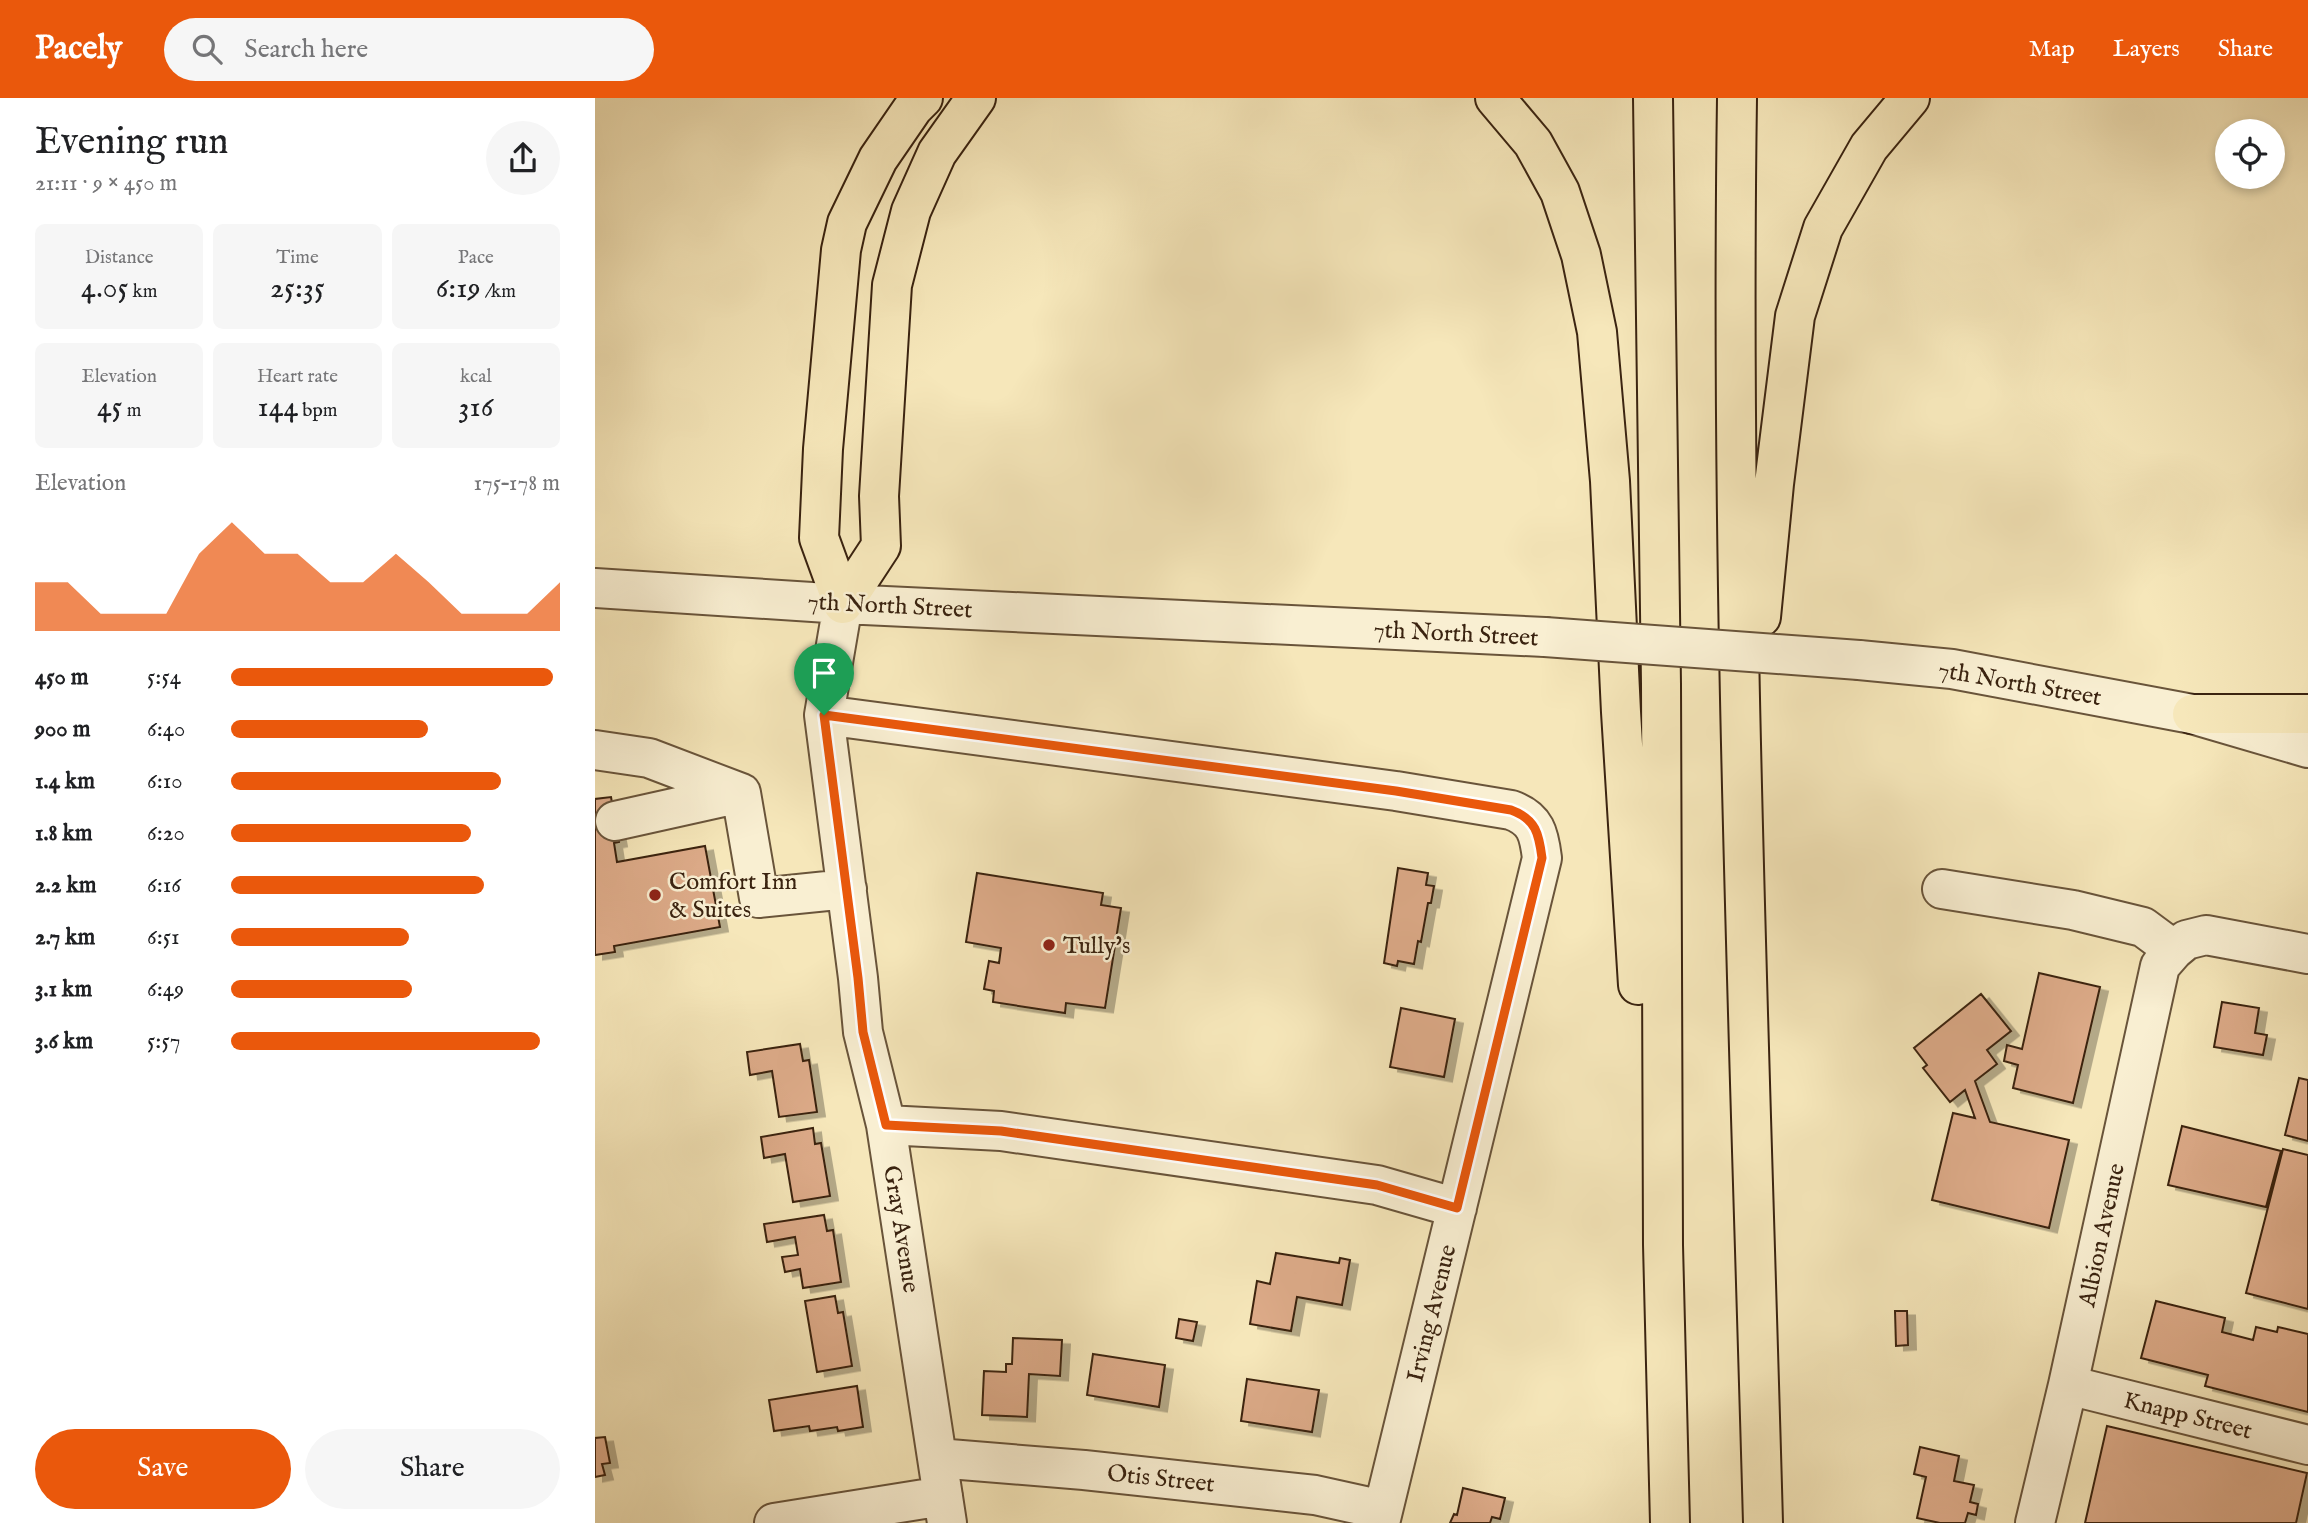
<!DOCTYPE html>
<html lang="en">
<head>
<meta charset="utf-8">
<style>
	:root { --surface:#fff; --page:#f6f6f6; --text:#202124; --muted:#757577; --accent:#ea580c }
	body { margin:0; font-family:"IM FELL English",serif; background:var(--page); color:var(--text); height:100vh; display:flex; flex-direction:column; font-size:26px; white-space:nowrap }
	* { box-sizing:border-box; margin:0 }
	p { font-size:23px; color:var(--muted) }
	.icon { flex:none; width:38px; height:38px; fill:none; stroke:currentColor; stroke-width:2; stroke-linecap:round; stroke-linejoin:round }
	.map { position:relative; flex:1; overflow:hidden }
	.sheet { display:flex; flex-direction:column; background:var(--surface); width:595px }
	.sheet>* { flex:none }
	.tools { position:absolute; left:1620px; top:21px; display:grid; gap:14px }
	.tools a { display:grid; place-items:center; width:70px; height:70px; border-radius:50%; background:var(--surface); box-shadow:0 4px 10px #0003; font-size:35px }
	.pin { position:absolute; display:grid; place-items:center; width:60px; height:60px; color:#fff; margin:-72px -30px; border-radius:50% 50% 50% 0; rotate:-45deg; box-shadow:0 0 7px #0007 }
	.pin .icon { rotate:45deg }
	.round { display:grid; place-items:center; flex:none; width:74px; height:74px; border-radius:37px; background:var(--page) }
	.headline { display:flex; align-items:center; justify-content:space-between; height:119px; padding:0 35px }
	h1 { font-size:38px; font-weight:600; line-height:52px }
	.metrics { display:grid; grid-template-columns:repeat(3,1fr); gap:10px; height:119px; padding:7px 35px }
	.metrics div { display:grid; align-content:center; border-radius:10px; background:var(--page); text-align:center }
	.metrics b { font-size:30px; font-weight:600 }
	.metrics small { font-size:19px; font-weight:400 }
	.metrics p { font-size:19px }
	.chart { height:196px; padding:14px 35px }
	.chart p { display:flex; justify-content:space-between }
	.chart svg { width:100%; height:126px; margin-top:7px; fill:var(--accent); opacity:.7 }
	.action { display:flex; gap:14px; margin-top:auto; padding:14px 35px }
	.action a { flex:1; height:80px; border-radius:42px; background:var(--accent); color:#fff; font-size:28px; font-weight:600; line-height:80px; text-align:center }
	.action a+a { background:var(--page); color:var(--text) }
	ul { padding:0 35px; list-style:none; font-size:23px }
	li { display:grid; grid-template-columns:112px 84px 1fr; align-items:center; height:52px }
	li i { height:18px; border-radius:9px; background:var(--accent) }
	header { display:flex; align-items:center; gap:42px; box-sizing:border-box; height:98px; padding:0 35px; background:var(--accent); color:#fff }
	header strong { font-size:33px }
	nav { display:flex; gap:38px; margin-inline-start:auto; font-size:24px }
	.search { width:490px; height:63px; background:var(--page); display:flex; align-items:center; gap:18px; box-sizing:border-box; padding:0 24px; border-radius:38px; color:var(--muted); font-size:26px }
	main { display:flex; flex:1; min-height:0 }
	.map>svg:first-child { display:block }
</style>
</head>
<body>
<header>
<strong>Pacely</strong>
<div class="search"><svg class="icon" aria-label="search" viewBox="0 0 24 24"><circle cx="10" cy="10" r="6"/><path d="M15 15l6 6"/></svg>Search here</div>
<nav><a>Map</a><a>Layers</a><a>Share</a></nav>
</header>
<main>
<section class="sheet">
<div class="headline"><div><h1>Evening run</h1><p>21:11 · 9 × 450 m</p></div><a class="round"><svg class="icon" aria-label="share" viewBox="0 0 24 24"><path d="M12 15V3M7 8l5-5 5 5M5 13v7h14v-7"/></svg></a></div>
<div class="metrics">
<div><p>Distance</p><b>4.05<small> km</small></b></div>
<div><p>Time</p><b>25:35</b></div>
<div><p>Pace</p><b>6:19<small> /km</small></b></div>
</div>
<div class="metrics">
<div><p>Elevation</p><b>45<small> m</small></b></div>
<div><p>Heart rate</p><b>144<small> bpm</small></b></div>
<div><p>kcal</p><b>316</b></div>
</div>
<div class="chart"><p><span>Elevation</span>175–178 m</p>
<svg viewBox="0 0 160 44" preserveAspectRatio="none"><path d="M0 44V27L10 27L20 38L30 38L40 38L50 17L60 6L70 17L80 17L90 27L100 27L110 17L120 27L130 38L140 38L150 38L160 27V44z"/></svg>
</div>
<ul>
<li><b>450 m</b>5:54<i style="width:98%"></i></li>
<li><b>900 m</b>6:40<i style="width:60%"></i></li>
<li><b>1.4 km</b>6:10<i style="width:82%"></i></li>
<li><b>1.8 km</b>6:20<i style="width:73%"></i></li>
<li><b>2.2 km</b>6:16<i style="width:77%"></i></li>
<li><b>2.7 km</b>6:51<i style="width:54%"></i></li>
<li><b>3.1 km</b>6:49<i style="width:55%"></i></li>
<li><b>3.6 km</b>5:57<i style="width:94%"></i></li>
</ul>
<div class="action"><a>Save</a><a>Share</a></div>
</section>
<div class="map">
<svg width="1713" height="1425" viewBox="0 0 1713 1425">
	<defs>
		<filter id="shadow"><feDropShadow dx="8" dy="4.5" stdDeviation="0" flood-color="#0004"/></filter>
	</defs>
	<rect width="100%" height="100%" fill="#f6e7ba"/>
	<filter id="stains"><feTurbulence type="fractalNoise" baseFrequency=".00286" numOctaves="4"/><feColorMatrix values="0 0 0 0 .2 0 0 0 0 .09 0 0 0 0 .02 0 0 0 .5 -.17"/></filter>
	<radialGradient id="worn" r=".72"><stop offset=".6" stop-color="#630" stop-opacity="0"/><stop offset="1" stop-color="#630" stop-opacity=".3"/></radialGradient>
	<path fill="#ddab89" stroke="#3a2310" stroke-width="2" filter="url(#shadow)" d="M16,699L24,744L19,745L22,764L110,748L125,829L19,848L20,854L0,857V701Z
		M803,770L833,775L831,787L839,788L836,805H833L826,844L823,843L819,866L803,863L802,868L789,865Z
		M382,775L508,795L506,807L526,810L510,910L471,905L470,915L398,904L399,893L389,891L394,863L404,865L406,850L371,844Z
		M1444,875L1505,889L1478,1005L1418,990L1423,967L1409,963L1412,947L1427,951Z
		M1386,896L1416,933L1392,952L1402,966L1380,983L1395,1024L1474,1042L1454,1130L1337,1102L1358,1015L1380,1020L1370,992L1355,1004L1328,970L1332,967L1319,950Z
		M1627,904L1664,910L1660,935L1672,937L1668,957L1619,949Z
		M806,910L860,921L849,979L795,969Z
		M205,946L208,963L214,962L222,1014L184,1019L177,973L155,977L152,954Z
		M1704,980L1713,982V1043L1690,1037Z
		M1587,1028L1686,1053L1671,1109L1573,1087Z
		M218,1030L220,1046L226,1045L235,1098L198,1104L190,1056L169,1060L166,1039Z
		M1688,1051L1713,1057V1211L1651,1195Z
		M229,1117L232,1133L238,1132L246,1184L208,1190L205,1171L190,1174L187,1159L203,1157L200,1139L172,1144L169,1126Z
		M681,1155L744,1165L745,1160L755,1162L747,1207L702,1199L696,1233L655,1226L662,1183L675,1186Z
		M240,1198L243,1215L248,1214L257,1268L222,1274L210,1203Z
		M1561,1203L1630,1220L1627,1234L1658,1242L1661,1229L1682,1234L1683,1229L1713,1236V1314L1610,1288L1613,1277L1546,1260Z
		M1300,1213H1312L1313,1247L1301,1248Z
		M584,1221L602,1224L598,1243L581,1240Z
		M418,1240L467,1242L465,1278L434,1276L432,1319L387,1317L389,1273L411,1274V1266H417Z
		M498,1256L570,1267L564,1309L492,1297Z
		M652,1281L724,1292L717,1334L646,1323Z
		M262,1288L268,1329L243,1333L242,1329L215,1333L214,1328L179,1333L174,1302Z
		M1512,1328L1712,1375L1701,1425H1490Z
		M10,1339L15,1365L7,1366L10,1377L0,1379V1340Z
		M1325,1349L1364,1358L1359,1383L1379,1387L1375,1404L1383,1406L1381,1417L1373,1415L1370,1425H1345L1322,1420L1331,1379L1319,1376Z
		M868,1390L910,1400L905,1421L897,1419L895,1425H855L859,1416L862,1417Z"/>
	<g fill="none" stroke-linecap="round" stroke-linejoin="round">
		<g stroke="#69543a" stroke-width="42">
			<path id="minor" d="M0,490L248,506L950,539
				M248,506L229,617L263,880L268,934L291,1027L352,1425
				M1264,562L1357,571L1597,616L1713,650
				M229,617L801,693L916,712C941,721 944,736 947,760L785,1425
				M0,652L54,660L146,695L164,800L252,791
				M20,723L146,695
				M1347,791L1478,812L1548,829L1579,852
				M291,1027L406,1033L782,1087L862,1110
				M1473,1287L1713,1347
				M342,1360L489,1372L720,1397L788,1412
				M179,1425L348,1398
				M1440,1425L1473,1287L1565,868L1579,852L1591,842L1611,837L1713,856"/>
		</g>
		<g stroke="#3a2310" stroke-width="42">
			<path id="highway" d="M900,0L938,45L965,94L986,157L1002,234L1015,383L1026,614L1043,887
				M1058,0L1066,586L1068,1147L1075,1425
				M1142,0C1135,475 1155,950 1168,1425
				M248,506L286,448L284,398L297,187L316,113L342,55L381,0
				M248,506L224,440L228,351L246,152L252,125L283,61L318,10L328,0
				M1166,519L1179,386L1200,218L1228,130L1274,49L1315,0
				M1597,616H1713"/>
		</g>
		<use href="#minor" stroke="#f9efd2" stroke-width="38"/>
		<use href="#highway" stroke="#f6e7ba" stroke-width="38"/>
		<g stroke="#69543a" stroke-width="42" stroke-linecap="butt">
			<path id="minor-bridge" d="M950,539L1264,562"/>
		</g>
		<use href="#minor-bridge" stroke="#f9efd2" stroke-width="38"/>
	</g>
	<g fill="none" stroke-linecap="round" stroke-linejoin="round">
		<g stroke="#fff" stroke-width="14">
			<path id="route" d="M229,617L801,693L916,712C941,721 944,736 947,760L862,1110L782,1087L406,1033L291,1027L268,934L263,880Z"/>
		</g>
		<use href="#route" stroke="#ea580c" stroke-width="9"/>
	</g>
	<g fill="#8f2418" stroke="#f9efd2" stroke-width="2.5">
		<circle cx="60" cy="797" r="7"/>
		<circle cx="454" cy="847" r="7"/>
	</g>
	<g text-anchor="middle" stroke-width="5" stroke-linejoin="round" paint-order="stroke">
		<g font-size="24" fill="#3a2310" stroke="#f9efd2">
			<text transform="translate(295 507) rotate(3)" y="8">7th North Street</text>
			<text transform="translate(861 535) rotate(3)" y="8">7th North Street</text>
			<text transform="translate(1425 585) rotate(10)" y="8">7th North Street</text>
			<text transform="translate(307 1131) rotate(81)" y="8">Gray Avenue</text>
			<text transform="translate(1506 1137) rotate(-78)" y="8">Albion Avenue</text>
			<text transform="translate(836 1215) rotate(-76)" y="8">Irving Avenue</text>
			<text transform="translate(1593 1317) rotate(14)" y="8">Knapp Street</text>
			<text transform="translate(566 1380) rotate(6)" y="8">Otis Street</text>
		</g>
		<g font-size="24" fill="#3a2310" stroke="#f9efd2" text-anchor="start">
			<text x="74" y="791">Comfort Inn<tspan x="74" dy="28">&amp; Suites</tspan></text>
			<text x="468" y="855">Tully's</text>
		</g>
	</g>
	<rect width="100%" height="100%" filter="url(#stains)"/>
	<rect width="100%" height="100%" fill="url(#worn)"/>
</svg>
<div class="tools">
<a><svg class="icon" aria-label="locate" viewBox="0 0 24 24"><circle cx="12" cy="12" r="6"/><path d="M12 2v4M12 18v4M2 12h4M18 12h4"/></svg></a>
</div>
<div class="pin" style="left:229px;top:617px;background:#1e9e55"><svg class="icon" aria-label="arrive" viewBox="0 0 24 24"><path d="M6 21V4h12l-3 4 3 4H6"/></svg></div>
</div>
</main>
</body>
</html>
